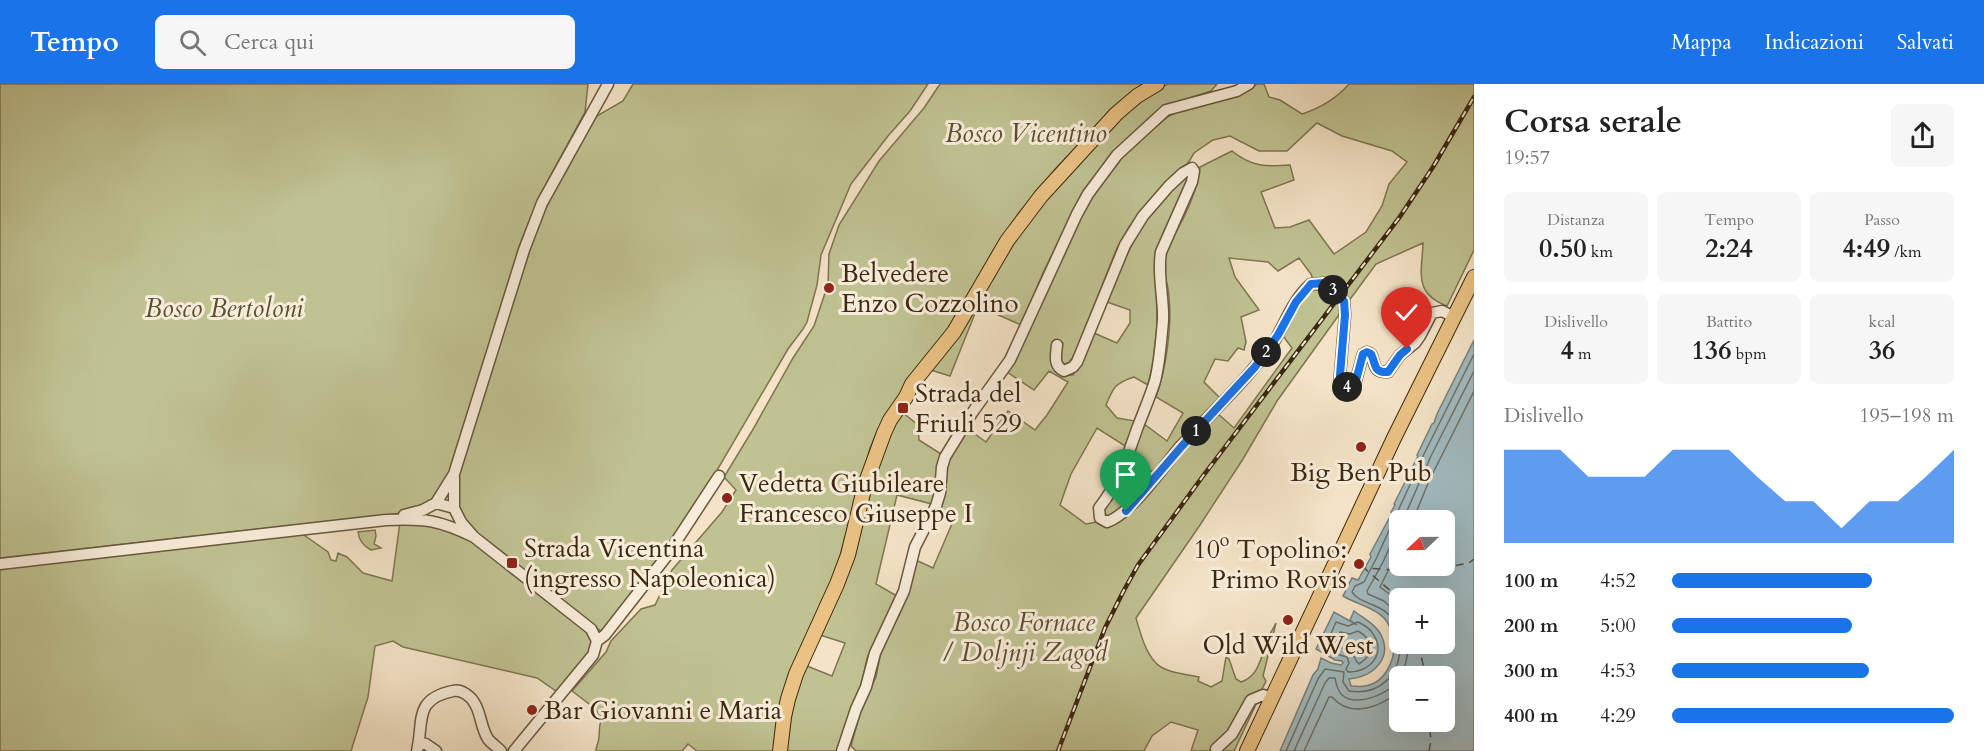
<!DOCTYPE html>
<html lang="it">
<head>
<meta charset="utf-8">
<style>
	:root { --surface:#fff; --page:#f6f6f6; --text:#222; --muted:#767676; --accent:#1a73e8 }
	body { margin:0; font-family:Cardo,serif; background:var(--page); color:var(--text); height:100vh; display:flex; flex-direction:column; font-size:22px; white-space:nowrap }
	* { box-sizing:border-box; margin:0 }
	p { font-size:20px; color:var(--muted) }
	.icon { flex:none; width:33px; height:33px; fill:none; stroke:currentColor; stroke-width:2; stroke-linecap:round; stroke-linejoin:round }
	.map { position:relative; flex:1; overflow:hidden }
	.details { display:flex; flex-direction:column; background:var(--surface); width:510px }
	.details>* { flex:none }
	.needle { width:39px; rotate:248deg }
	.tools { position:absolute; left:1389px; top:426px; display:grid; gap:12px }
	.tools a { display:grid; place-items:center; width:66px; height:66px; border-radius:9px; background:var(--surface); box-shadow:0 6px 24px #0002; font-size:30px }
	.pin { position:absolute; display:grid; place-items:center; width:51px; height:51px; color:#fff; margin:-62px -26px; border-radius:50% 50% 50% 0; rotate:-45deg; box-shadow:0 0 6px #0007 }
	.pin .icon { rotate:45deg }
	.km { position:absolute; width:30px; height:30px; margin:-15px; border-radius:50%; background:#222; color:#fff; font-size:16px; line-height:30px; text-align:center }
	.round { display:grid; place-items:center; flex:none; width:63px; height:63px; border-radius:9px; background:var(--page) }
	.head { display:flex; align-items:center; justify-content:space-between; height:102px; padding:0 30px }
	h1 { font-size:33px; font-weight:600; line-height:45px }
	.metrics { display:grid; grid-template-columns:repeat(3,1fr); gap:9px; height:102px; padding:6px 30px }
	.metrics div { display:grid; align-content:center; border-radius:9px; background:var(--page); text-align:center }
	.metrics b { font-size:26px; font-weight:600 }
	.metrics small { font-size:16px; font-weight:400 }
	.metrics p { font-size:16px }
	.chart { height:168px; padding:12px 30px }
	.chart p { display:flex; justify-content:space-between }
	.chart svg { width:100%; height:108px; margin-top:6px; fill:var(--accent); opacity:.7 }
	ul { padding:0 30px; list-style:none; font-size:20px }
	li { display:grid; grid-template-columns:96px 72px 1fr; align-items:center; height:45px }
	li i { height:15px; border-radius:8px; background:var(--accent) }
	header { display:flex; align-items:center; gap:36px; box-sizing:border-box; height:84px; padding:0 30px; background:var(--accent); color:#fff }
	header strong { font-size:28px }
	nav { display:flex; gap:33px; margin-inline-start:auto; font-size:21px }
	.search { width:420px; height:54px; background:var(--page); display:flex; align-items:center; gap:15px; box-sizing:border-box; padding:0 21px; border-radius:9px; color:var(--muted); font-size:22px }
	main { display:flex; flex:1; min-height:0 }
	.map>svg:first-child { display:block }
</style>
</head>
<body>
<header>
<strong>Tempo</strong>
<div class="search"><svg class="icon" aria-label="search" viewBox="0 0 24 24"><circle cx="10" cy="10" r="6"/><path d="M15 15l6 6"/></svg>Cerca qui</div>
<nav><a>Mappa</a><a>Indicazioni</a><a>Salvati</a></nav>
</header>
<main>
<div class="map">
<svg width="1474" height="667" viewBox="0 0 1474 667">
	<rect width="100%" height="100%" fill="#f4e3c7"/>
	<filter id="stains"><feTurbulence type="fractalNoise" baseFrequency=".00333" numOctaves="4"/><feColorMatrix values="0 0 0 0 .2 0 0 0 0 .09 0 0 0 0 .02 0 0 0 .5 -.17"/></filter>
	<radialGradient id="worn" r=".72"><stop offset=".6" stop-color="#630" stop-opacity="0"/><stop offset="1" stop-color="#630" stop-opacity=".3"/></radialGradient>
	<path fill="#c0c292" stroke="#7e7550" stroke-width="1.5" d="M0,0H588L585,28L540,111L520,160L448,393L432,417L402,429L0,474Z
		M633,0H928L910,27L888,52L851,100L821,171L817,201L807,238L803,245L788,265L716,388L650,490L602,548L476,450L459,428L456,397L537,143L551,108L595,33L623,17Z
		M940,0H1147L1119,19L1057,83L1018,130L991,170L954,241L906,301L878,345L870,364L840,472L776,667H697L688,660L682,667H596C596,662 599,658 599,653C600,644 598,644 602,634L593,623L572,607L606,568L611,557L641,525L655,521L672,486L722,428L736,406L724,393L752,347L793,274L814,242L826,206L831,207L832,206V203L828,201L829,170L839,141L879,77L924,24Z
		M1168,0H1217L1211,7L1165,22L1114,67L1083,107L1043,189L1021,241L978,222L950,292L931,286L1038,123L1139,14Z
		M1257,0H1264L1269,13L1280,16L1302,30C1320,24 1337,14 1349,0H1474V166L1447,222C1413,209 1422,188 1423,159L1376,180L1348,218C1337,206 1330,191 1313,195L1311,190L1299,174L1278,187L1268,178L1229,174L1235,193L1259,226L1241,233L1246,258L1244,266L1238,264L1228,277L1215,275L1204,298L1220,314L1154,388L1149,386L1144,392L1147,395L1126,421L1107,433L1104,430L1103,425C1126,402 1134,369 1144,340L1167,357L1183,329L1156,313C1166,285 1172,243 1169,214C1169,203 1164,192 1164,182C1166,164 1175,150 1183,135C1191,119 1198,100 1200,83L1232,67C1252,83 1266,83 1290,81L1294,96L1261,108L1275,144L1290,143L1309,136L1334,170L1366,148L1382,122L1389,100L1407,78L1392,67L1342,52L1317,39L1287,67H1259L1230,52L1213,56L1194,69L1187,81L1156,109L1129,143L1117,164L1074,272L1068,279L1062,281L1060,271L1063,259L1053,258L1052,279L1063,292L1073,291L1084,273L1094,249L1117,259L1130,239V226L1107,218C1118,190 1129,162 1146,137C1157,119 1173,105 1187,91L1189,94L1164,147L1156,170L1157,243L1153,278L1148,301L1134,293C1115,299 1113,304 1106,321L1117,334L1135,337L1125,362L1097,344L1071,390L1060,421L1086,440L1097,438L1109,443L1120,436L1217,329L1234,344L1292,264L1283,252L1302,218L1312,206C1325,205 1339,213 1341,228L1277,317L1243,375L1200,441L1136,534C1140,548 1145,567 1155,578C1164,589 1186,590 1199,593L1198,597L1211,603L1222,597L1226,573L1229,575L1236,595L1241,598C1259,592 1261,573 1267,557C1269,551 1273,545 1276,539L1263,592L1266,597L1261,607L1214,667H1191L1198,646L1171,638L1152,652L1144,667H856L851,662L862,622L876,593L881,567L900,529L910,499L916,476L933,484L954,435L939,425L947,381L952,370L968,345L986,358L1008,327L1035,346L1047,331L1068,298L1049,287L1034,306L1007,288L1084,124L1114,82L1133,61L1169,32L1183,25L1237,10Z
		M902,328L918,341L919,356L941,370L937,410L932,420L897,411L876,500L897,512L867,574L862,599L838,667H784L795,608L807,582L832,592L845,559L820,551L886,352Z
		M400,438L441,444L471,455L585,546C589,550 592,554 592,559C591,572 565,597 556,607L537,594L403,563L393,557L375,562L368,613L351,667H0V484L301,449L328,468L331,476L336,477L338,469L347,473L363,489L392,497Z
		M375,446L376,452L374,460L381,464L371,466C363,462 359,456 358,448Z
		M1259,614L1234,667H1218L1254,619Z"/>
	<path fill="#a2bbc1" stroke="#79807a" stroke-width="1.5" fill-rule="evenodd" d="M1474,256V667H1280L1313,591L1318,585L1321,574L1331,579L1341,581L1343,579L1342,577L1335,576L1316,565L1334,528L1357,541L1350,536L1354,527C1363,534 1374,539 1380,549C1394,574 1373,593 1349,595L1351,602C1356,602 1361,603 1365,602C1386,599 1397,573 1393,555C1391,547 1390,540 1384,534C1374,523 1356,520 1343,512L1352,494L1358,496L1371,473L1370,470L1392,429L1391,428L1395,421L1394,420L1418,372L1417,371L1432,340L1434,339L1437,330ZM1400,436H1444V482H1400ZM1400,514H1444V560H1400ZM1400,592H1444V638H1400Z"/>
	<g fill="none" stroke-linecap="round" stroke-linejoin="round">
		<path stroke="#6e7268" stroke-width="1.5" d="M1403,436L1431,372L1474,287
			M1413,436L1429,397L1474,307
			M1400,441L1383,478L1367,507L1368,510L1384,517L1400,532
			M1400,463L1380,503L1400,518
			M1336,538L1348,542L1358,538C1364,541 1370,544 1373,550C1387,570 1369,589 1348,588L1346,585L1349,579L1347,573L1336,570L1325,563Z
			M1358,547C1374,556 1375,570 1359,580L1357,578L1351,567L1339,563L1335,559L1340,548L1350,550Z
			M1400,557C1398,551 1398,544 1395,538C1384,519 1360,521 1352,508L1355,502L1364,498L1376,475L1424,370L1474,270
			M1286,667L1318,595L1325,585L1344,588L1343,598L1349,607C1380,612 1401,590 1400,560
			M1294,667L1325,599L1329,594H1335C1336,600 1338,607 1342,611C1356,623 1384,611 1395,600C1404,589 1408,574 1408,560
			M1304,667L1329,613H1332C1351,635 1380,623 1400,607"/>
		<path stroke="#5a5444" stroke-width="1.5" stroke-dasharray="8 6" stroke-linecap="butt" d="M1400,515L1364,484L1423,488L1469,479L1474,475
			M1418,560L1426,592
			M1429,667L1431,657L1429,638"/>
		<g stroke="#69573d" stroke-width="13">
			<path id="minor" d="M1057,261C1056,271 1053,282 1064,287L1073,283L1077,278L1125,161L1143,132L1169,102L1183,89L1192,84L1194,87L1192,98L1161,168C1157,190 1164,214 1163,237C1161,257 1160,277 1155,297C1150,313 1143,329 1137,345C1127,374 1118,400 1099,424L1100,434L1107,438C1131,430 1163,383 1180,363C1211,329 1245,298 1272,261C1285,241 1292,216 1311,200L1324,199L1344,217L1345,231L1340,291V298L1346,304L1355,300L1363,270L1367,268L1371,270C1376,280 1372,289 1388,288L1400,271L1415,259L1420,252L1432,229L1442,227L1454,233
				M436,419L454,390L524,166L542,119L608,0
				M454,424V394
				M404,431L423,426L436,419L454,424L461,438L474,453L591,545L597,557
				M0,480L386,436C424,434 439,436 474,453
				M597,557L605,551L666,473L719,392
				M418,661L421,659L426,660L436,667
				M1216,665L1232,650L1251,616L1263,611L1272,614
				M417,667C424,638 413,615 453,607C461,605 471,612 475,620C481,630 481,644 488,655C491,659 497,663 501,667
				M514,667L593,571L597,557
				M842,667L856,625L866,603L875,569L904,507L915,463L936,422L940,409L942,383L945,373L972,329L1010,276L1077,130L1088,110L1117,71L1166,26L1237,7L1249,0"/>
		</g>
		<g stroke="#3b280f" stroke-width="16">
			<path id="major" d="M780,667L784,633L788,615L796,590L837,500L848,471L865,401L884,349L890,336L906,313L912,300L954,248L1007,157L1041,112L1116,30L1137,12L1157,0
				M1247,667L1394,354L1474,193"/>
		</g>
		<use href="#minor" stroke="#f8eddb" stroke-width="10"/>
		<use href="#major" stroke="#eac284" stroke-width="14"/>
		<g stroke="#3b280f" stroke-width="4.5">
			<path id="rail" d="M1058,667L1105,544L1123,508L1138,481L1203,392L1399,134L1433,83L1474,13"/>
		</g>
		<use href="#rail" stroke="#f8eddb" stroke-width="2" stroke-dasharray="7" stroke-linecap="butt"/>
	</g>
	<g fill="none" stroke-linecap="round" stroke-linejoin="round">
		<g stroke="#fff" stroke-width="12">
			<path id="route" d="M1126,427L1182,362L1255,283L1278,251L1296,218L1311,200L1324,199L1344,217L1345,231L1340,291C1340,297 1340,301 1346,304L1355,300L1363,270L1367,268L1371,270C1376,280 1373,289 1388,288L1400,271L1407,265"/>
		</g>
		<use href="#route" stroke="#1a73e8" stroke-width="8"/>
	</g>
	<g fill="#8f2418" stroke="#f8eddb" stroke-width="2">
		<circle cx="829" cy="204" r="6"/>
		<rect x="897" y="318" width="12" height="12" rx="3"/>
		<circle cx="1361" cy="363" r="6"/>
		<circle cx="727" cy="414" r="6"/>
		<rect x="506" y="473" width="12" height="12" rx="3"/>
		<circle cx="1359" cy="480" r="6"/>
		<circle cx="1288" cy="536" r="6"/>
		<circle cx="532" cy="626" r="6"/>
	</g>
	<g text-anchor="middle" stroke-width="6" stroke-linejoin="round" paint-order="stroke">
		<g font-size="26" font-style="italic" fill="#5c4e30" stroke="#f8eddb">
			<text x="1026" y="58">Bosco Vicentino</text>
			<text x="224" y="233">Bosco Bertoloni</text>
			<text x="1024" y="547">Bosco Fornace<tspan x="1024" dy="30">/ Doljnji Zagod</tspan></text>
		</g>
		<g font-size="26" fill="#3b280f" stroke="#f8eddb" text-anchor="start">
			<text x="841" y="198">Belvedere<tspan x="841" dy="30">Enzo Cozzolino</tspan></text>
			<text x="915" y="318">Strada del<tspan x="915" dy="30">Friuli 529</tspan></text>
			<text x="1361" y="397" text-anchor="middle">Big Ben Pub</text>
			<text x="739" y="408">Vedetta Giubileare<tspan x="739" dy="30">Francesco Giuseppe I</tspan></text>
			<text x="524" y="473">Strada Vicentina<tspan x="524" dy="30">(ingresso Napoleonica)</tspan></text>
			<text x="1347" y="474" text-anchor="end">10º Topolino:<tspan x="1347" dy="30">Primo Rovis</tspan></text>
			<text x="1288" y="570" text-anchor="middle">Old Wild West</text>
			<text x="544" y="635">Bar Giovanni e Maria</text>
		</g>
	</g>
	<rect width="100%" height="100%" filter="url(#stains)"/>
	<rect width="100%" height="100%" fill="url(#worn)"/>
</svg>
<div class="tools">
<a><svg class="needle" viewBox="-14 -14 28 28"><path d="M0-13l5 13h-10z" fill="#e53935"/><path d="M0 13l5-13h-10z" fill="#767676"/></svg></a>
<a>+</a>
<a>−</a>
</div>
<div class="pin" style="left:1126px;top:427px;background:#1e9e55"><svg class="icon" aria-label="arrive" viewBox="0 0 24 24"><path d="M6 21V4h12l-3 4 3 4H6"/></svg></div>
<div class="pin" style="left:1407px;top:265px;background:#d93025"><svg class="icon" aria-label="check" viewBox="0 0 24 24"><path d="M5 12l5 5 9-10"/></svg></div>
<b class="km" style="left:1196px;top:347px">1</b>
<b class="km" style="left:1266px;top:268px">2</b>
<b class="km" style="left:1333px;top:206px">3</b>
<b class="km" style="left:1347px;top:303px">4</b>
</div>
<section class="details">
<div class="head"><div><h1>Corsa serale</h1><p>19:57</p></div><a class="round"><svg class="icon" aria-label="share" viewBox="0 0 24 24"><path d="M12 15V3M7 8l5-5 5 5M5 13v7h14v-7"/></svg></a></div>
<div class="metrics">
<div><p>Distanza</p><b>0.50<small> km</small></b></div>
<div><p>Tempo</p><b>2:24</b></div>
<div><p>Passo</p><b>4:49<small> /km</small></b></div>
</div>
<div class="metrics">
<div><p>Dislivello</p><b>4<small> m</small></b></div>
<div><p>Battito</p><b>136<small> bpm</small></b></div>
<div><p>kcal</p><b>36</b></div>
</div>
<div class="chart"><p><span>Dislivello</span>195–198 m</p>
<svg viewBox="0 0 160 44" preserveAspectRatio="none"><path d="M0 44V6L10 6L20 6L30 17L40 17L50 17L60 6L70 6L80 6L90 17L100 27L110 27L120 38L130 27L140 27L150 17L160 6V44z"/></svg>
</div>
<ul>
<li><b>100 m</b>4:52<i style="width:71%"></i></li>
<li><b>200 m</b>5:00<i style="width:64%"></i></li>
<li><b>300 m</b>4:53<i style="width:70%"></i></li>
<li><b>400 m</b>4:29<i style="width:100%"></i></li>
</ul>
</section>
</main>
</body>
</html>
